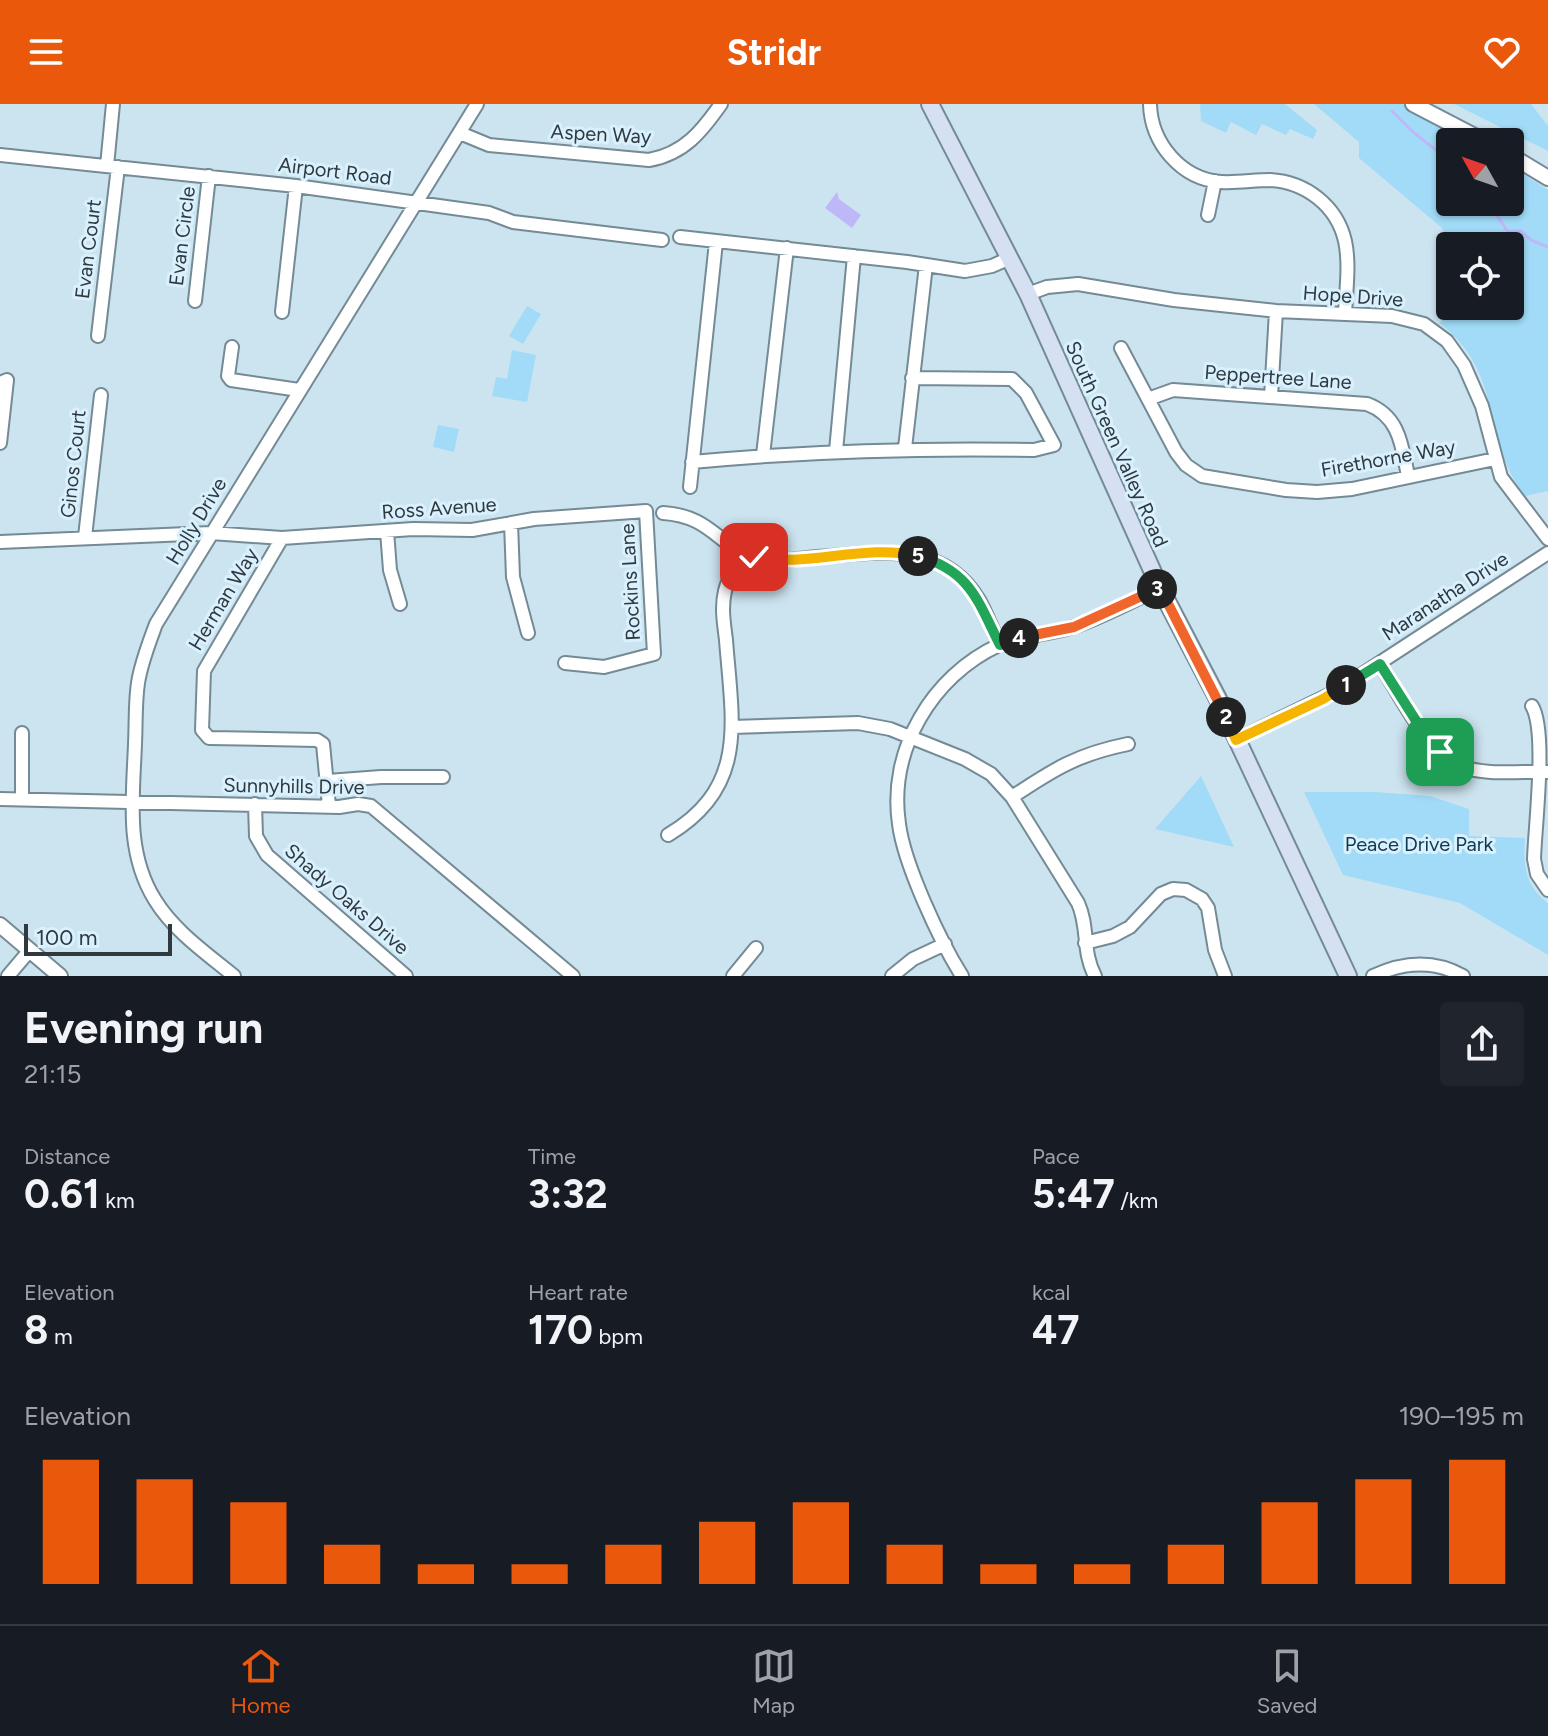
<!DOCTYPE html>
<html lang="en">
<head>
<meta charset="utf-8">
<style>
	:root { --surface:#171b24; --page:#20242c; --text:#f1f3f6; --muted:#9ea1a6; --line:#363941; --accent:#ea580c }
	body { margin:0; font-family:Figtree,sans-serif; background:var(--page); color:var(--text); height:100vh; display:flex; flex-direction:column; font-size:30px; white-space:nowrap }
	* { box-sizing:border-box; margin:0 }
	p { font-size:26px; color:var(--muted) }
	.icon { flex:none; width:44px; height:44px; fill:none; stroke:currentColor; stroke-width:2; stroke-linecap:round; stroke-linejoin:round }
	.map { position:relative; height:872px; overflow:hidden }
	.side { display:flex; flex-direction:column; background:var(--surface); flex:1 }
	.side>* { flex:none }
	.needle { width:52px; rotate:310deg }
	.tools { position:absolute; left:1436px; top:24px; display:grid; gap:16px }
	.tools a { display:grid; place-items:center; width:88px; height:88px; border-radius:8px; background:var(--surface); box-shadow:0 2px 6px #0004; font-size:40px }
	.scale { position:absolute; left:24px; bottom:20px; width:148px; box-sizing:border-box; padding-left:8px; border:4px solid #303a3e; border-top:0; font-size:22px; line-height:28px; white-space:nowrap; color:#303a3e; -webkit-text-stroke:6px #d9f1fe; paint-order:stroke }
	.pin { position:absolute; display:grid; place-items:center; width:68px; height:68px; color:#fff; margin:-34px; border-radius:16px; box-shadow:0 4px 12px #0006 }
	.km { position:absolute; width:40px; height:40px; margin:-20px; border-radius:50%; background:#222; color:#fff; font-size:22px; line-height:40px; text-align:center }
	.round { display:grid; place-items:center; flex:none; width:84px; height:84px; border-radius:8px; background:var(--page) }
	.summary { display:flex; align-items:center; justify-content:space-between; height:136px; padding:0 24px }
	h1 { font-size:44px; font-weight:700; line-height:60px }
	.metrics { display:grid; grid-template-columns:repeat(3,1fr); gap:12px; height:136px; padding:8px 24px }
	.metrics div { display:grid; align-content:center }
	.metrics b { font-size:40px; font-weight:700 }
	.metrics small { font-size:22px; font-weight:400 }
	.metrics p { font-size:22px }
	.chart { height:224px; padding:16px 24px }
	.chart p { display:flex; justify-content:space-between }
	.chart svg { width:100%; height:144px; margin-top:8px; stroke:var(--accent); stroke-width:6 }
	header { display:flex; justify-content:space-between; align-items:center; height:104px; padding:0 24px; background:var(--accent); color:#fff; font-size:36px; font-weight:700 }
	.tab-bar { display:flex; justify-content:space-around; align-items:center; height:112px; border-top:2px solid var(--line); background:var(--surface); font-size:22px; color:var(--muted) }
	.tab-bar a { display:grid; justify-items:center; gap:4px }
	.tab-bar .active { color:var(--accent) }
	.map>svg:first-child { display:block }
</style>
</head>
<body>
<header><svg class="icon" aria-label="menu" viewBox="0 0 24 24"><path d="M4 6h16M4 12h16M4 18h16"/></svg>Stridr<svg class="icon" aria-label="heart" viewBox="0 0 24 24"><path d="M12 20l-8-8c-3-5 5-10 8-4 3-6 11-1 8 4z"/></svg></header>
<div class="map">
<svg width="1548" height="872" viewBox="0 0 1548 872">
	<rect width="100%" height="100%" fill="#cce4f0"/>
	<path fill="#a1dbf7" d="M1200,0H1285L1317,26L1313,35L1290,25L1286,31L1262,20L1256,31L1231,18L1226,29L1201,17Z
		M1314,0H1403L1470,38H1450V98H1510V62L1548,86V387L1525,392C1482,337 1504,267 1439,219L1454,207L1455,202H1510V142L1450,143L1442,124L1359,54V38Z
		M1454,0H1531L1548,22V47Z
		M527,202L541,210L523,240L509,232Z
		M512,246L536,251L527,298L492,292L496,273L507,275Z
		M438,321L459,325L454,348L433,343Z
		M1201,672L1234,743L1155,725Z
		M1304,688H1375L1430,692L1469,705V732L1525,734C1523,761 1525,782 1548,799V851L1460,799L1343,771Z"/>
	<path fill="#bfb8f8" d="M837,88L839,95L861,111L852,124L825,104Z"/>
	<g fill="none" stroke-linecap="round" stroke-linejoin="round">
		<path stroke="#bfb8f8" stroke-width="3" d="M1392,7L1413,28L1450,57
			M1488,98L1508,128L1521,127L1531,136L1548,143"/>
		<g stroke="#748a95" stroke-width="16">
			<path id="minor" d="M1150,0C1151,39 1181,75 1221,78C1238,79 1254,76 1270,76C1306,78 1337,102 1345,137C1350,160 1346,187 1345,210
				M460,29L489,41L649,56C684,50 702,27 721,0
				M0,51L296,82L489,109L513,118L662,136
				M107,62L113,0
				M1208,111L1215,77
				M680,133L907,158L965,167L992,162L1010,154
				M1028,190L1047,183L1078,180L1174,196L1276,207L1392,212L1424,220L1447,237L1464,261L1482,302L1501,373L1548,435
				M195,197L209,72
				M282,208L296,82
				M98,232L118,63
				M232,243L228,272L231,276L299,286
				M1121,244L1176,348L1186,361L1202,372L1286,386L1317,388L1352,385L1495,355
				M0,279L7,276L0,339
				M1271,293L1276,207
				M1148,295L1173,286L1367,300C1400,312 1402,343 1408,372
				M905,344L926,161
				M836,347L854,152
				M763,351L787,144
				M692,358C807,347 918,344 1034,346L1054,341L1026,289L1012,275L912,274
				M690,383L716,138
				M663,409C712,412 718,443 755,453C775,459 796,455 817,453C876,449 942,435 979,496C987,510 992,526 1000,541
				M511,419L513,473L528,529
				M387,427L390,466L400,500
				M85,433L101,291
				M282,434L413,425L472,426L534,415L646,407L654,550L604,563L565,559
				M0,438L211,429L282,434L204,567L202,626L209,634L317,636L323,640L329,702
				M1380,560C1399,589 1427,649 1460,662C1486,672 1521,667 1548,668
				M1532,602C1547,627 1535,722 1534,755L1537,770L1548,786
				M732,623L858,619L890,625L965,655L991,670L1012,693L1078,799C1089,823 1082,848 1095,872
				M1236,636L1335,588L1548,449
				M328,677L381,673H443
				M1012,693C1054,665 1078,650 1128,640
				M0,695L339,703L358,700L371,702L573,872
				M22,695V629
				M255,700L256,732L267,751L406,872
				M668,731C749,683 732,617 726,536C724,520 721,503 725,487C728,474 736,461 743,448
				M1085,839L1113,832L1130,823L1161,790L1173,785L1186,786L1202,795L1208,804L1215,846L1225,872
				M8,872L30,846
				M234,872C206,849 174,827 155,796C125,748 133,694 135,640C136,620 135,599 138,579C141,559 149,539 156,520L477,0
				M733,872L756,844
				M892,872L913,855L945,840
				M962,872C940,837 904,760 899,720C888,646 932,572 999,541C1024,530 1051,531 1076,522C1105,512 1132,497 1160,484
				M1373,872C1403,858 1433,855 1463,872"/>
		</g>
		<g stroke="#748a95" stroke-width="18">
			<path id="tertiary" d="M1413,0L1486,38
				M1510,51L1548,74
				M0,821L60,872"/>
		</g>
		<g stroke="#748a95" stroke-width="20">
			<path id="secondary" d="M930,0L1028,190L1160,484L1218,595L1348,872"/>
		</g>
		<use href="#minor" stroke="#fff" stroke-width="12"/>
		<use href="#tertiary" stroke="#fff" stroke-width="14"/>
		<use href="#secondary" stroke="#d5e0f3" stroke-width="16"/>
	</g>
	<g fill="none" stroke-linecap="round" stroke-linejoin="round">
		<g stroke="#fff" stroke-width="16">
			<path id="split-1" d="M1346,581L1380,560L1427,634L1440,648"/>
		</g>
		<g stroke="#fff" stroke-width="16">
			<path id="split-2" d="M1226,613L1236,636L1323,595L1346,581"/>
		</g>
		<g stroke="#fff" stroke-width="16">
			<path id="split-3" d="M1157,485L1160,484L1226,613"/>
		</g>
		<g stroke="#fff" stroke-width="16">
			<path id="split-4" d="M1019,534L1074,523L1157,485"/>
		</g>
		<g stroke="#fff" stroke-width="16">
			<path id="split-5" d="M918,452C971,467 978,498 1000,541L1019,534"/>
		</g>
		<g stroke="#fff" stroke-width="16">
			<path id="split-6" d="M754,453C808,464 864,439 918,452"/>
		</g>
		<use href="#split-1" stroke="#22a559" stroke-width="10"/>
		<use href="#split-2" stroke="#f5b400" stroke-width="10"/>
		<use href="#split-3" stroke="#f0652b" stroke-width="10"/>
		<use href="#split-4" stroke="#f0652b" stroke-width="10"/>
		<use href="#split-5" stroke="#22a559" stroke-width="10"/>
		<use href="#split-6" stroke="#f5b400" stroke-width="10"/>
	</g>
	<g text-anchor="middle" stroke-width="6" stroke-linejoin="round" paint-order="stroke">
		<g font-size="20" fill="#303a3e" stroke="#d9f1fe">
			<text transform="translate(601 30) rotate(3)" y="7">Aspen Way</text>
			<text transform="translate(335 67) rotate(7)" y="7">Airport Road</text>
			<text transform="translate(182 132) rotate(-83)" y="7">Evan Circle</text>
			<text transform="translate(88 145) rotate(-83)" y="7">Evan Court</text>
			<text transform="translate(1353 192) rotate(4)" y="7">Hope Drive</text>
			<text transform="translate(1278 273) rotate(4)" y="7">Peppertree Lane</text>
			<text transform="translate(1117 340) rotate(66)" y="7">South Green Valley Road</text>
			<text transform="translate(1388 354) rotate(-10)" y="7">Firethorne Way</text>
			<text transform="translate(73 360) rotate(-84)" y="7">Ginos Court</text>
			<text transform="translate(439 404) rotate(-4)" y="7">Ross Avenue</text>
			<text transform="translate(196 417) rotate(-59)" y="7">Holly Drive</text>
			<text transform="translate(630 478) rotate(-93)" y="7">Rockins Lane</text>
			<text transform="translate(1445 492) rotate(-33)" y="7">Maranatha Drive</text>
			<text transform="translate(223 495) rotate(-59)" y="7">Herman Way</text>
			<text transform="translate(294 682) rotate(1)" y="7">Sunnyhills Drive</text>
			<text transform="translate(347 795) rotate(41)" y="7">Shady Oaks Drive</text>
		</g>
		<g font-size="20" fill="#0e3a4d" stroke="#d9f1fe">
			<text x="1419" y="747">Peace Drive Park</text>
		</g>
	</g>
</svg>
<div class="tools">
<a><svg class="needle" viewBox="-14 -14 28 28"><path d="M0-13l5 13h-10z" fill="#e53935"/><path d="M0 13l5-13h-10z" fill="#9ea1a6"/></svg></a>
<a><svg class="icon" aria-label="locate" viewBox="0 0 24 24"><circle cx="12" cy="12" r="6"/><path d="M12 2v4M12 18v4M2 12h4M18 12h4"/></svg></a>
</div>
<div class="scale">100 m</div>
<div class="pin" style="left:1440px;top:648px;background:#1e9e55"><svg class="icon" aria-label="arrive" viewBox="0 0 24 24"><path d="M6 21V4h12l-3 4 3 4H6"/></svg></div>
<div class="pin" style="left:754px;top:453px;background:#d93025"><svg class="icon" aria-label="check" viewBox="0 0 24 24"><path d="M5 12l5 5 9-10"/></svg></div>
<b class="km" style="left:1346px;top:581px">1</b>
<b class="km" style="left:1226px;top:613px">2</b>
<b class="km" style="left:1157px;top:485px">3</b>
<b class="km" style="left:1019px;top:534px">4</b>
<b class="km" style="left:918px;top:452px">5</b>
</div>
<section class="side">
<div class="summary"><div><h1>Evening run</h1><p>21:15</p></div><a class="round"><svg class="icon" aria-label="share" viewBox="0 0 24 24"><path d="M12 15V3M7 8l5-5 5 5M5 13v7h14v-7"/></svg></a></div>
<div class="metrics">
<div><p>Distance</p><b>0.61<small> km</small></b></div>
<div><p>Time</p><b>3:32</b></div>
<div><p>Pace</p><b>5:47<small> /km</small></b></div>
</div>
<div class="metrics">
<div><p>Elevation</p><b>8<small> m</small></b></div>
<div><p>Heart rate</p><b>170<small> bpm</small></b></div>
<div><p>kcal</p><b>47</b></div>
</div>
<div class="chart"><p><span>Elevation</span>190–195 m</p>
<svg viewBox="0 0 160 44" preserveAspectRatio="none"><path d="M5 44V6M15 44V12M25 44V19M35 44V32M45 44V38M55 44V38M65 44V32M75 44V25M85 44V19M95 44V32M105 44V38M115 44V38M125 44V32M135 44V19M145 44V12M155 44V6"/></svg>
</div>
</section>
<nav class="tab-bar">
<a class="active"><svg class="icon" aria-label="home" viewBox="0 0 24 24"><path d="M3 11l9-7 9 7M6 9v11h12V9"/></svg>Home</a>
<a><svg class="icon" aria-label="map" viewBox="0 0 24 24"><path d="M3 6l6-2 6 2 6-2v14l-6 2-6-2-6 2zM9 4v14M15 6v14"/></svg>Map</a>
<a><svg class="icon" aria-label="saved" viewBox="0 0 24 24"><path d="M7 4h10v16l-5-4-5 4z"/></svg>Saved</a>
</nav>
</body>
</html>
